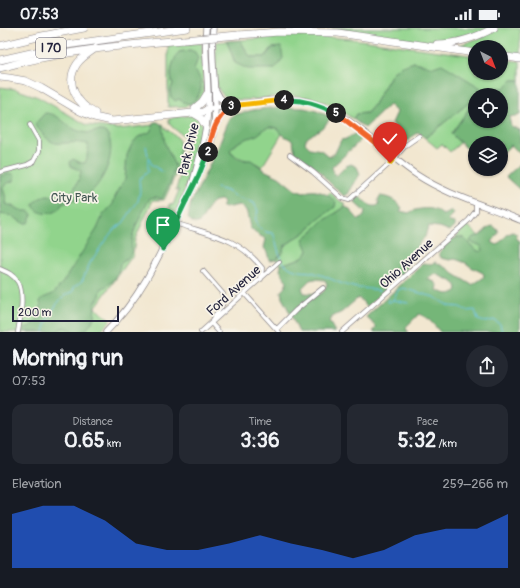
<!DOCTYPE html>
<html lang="en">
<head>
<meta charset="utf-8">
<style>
	:root { --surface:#171b24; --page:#242831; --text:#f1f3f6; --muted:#9ea1a6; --accent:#2563eb }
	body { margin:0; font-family:Pangolin,sans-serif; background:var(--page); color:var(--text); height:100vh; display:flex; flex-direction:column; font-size:15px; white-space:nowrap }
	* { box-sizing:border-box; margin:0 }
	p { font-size:13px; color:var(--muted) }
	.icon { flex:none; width:22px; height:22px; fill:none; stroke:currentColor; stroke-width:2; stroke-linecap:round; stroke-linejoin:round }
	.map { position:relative; height:304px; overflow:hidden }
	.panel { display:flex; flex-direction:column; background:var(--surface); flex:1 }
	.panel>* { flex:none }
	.needle { width:26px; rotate:138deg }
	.tools { position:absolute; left:468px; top:12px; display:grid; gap:8px }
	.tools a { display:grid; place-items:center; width:40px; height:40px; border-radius:50%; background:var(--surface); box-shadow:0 1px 3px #0004; font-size:20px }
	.scale { position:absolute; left:12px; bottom:10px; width:107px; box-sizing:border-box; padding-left:4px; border:2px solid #22223b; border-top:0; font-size:11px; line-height:14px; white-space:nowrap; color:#22223b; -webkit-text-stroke:3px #f7f3e8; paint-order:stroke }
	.pin { position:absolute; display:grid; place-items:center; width:34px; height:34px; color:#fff; margin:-41px -17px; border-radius:50% 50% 50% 0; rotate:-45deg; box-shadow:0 0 4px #0007 }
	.pin .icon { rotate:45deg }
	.km { position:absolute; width:20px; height:20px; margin:-10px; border-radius:50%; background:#222; color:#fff; font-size:11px; line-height:20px; text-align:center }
	.round { display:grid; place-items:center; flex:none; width:42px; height:42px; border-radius:21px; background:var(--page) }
	.summary { display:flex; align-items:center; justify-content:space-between; height:68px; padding:0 12px }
	h1 { font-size:22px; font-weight:800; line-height:30px }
	.stats { display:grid; grid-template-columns:repeat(3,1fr); gap:6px; height:68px; padding:4px 12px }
	.stats div { display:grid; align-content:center; border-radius:10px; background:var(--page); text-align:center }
	.stats b { font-size:20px; font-weight:800 }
	.stats small { font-size:11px; font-weight:400 }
	.stats p { font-size:11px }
	.chart { height:112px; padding:8px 12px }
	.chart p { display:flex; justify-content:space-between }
	.chart svg { width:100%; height:72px; margin-top:4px; fill:var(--accent); opacity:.7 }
	.status { display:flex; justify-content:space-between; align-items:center; height:28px; padding:0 20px; background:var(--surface); direction:ltr }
	.status svg { height:11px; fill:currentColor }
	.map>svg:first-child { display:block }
</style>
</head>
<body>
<div class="status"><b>07:53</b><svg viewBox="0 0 49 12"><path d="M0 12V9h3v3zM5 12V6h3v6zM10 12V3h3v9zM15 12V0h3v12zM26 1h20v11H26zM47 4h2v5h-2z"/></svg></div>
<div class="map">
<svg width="520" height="304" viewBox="0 0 520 304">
	<rect width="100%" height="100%" fill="#f7f3e8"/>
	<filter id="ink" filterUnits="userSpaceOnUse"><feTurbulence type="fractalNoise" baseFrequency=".025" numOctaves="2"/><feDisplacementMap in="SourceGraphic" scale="8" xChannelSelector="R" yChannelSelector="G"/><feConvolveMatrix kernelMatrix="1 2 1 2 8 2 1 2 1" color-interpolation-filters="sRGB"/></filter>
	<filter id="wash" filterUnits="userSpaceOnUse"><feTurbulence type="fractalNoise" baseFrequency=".012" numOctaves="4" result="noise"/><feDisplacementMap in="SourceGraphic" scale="16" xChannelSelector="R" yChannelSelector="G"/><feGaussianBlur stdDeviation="0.9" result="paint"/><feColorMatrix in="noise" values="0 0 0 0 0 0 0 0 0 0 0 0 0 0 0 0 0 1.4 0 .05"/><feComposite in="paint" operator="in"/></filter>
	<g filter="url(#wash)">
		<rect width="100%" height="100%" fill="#f2e7d0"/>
		<path fill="#91d48c" stroke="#5a7b64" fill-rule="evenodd" d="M332,0H520V27L501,24V19H475V21L460,19V17L485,8C469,4 453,14 437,14C404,13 365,5 332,0Z
			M301,7L352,11L475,28V45H501V32L520,33V52H512L504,60H489L481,67H475L480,60L433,39L414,34L393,44L373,78L367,85L356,86L353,91C338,80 323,71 304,69C298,68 291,67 286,67C269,68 229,80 219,62C214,53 216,25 216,14L227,13L235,35L275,41L272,20L265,29H250L240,12Z
			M202,15L204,64C196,81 184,78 168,79V17ZM190,22L198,30L193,42L201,61L194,73L183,74L179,71L171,69L170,63L173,56C168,45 173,34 179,24Z
			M0,59L15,61L38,69L87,97L119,101L163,96L165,100L178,110C185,128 172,156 164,172H153L135,211L133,227L95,280L111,292L99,304H0Z
			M475,67V72L451,106L460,115L450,124L442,116L437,120L425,110L471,73Z
			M193,87L202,96V100C195,131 187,160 173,189L170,190L168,189L170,176L173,177L179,162H176C179,149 189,124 185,111C181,102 167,101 169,90Z
			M271,98L277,100L282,106L262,139C252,131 241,133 231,125L230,122L241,112L249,108L257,106L264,101Z
			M330,164L340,173L345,175V179L330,189L322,194L316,200L308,207L306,216L308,222C304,232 290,233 281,237L276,231L283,223L284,218L305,204L318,192L332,170L327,167Z
			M467,197L479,208L473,209L472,215C477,216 482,216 483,222L481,224L476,222L462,209H455Z"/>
		<path fill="#74b678" stroke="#4b6c5a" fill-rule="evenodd" d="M240,12L250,29H265L272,20L281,19L283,30L275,41H248L235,35L227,13Z
			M190,22L195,24L198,30L194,42C205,52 203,69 189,76L183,74L179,71L175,73L171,69L170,63L173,56C169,46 172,33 179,24Z
			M414,34L433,39L442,36L481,60L471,73L425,110L418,104L408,113L392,95L397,84L389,77L365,100L353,91L356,86L367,85L373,78L393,44L402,38Z
			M512,52H520V87L509,89L511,98L520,102V126L511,117L501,126V115H475V128L451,106L475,72V93H501V67H481L489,60H504Z
			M279,79L304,80L314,82L331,89C323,102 317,102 306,111L305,115L310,120L321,122L329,129L335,125L341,112L346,111L356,105L363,110L332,139L333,144L336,148L346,138L351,136L357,139L360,146L348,166L344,168L326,151L320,143L308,134L301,130L295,125L293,113C289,110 285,109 282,106C278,103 278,99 273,99C266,98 262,104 257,107C244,112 240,111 230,122L231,125L237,130L243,132H251L266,143L279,149L295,162L304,165C314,159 329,166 336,174L335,179L318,192L305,204L284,218L283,223L276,231L269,232L267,224L264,220L266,211C245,200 252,201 246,182L239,177L225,180L222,179L224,175L221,172C220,172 215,173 214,173C206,177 202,207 188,190L191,175L218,120L229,91L234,87L253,82Z
			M45,85C58,85 63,95 74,101C78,103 84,105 89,105C95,104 101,100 106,105C109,107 109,109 110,113C114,132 101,158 85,169C78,173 69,173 62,176C57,188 39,189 33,177C44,162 53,171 68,169C74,162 80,152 81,143L71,138L70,134L73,131L81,135H85L87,130L88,116C60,110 56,127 35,96Z
			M155,94H158L162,97L165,116L175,138L171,153L162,171L156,169L150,170C143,183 136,196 132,210C131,215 132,221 131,225C129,230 124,233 120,236C119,248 112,256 101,261L100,268L95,275L94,289L91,296L84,304H73L68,300H62L56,304H23V301C26,299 29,299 32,297C40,292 42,282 40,273L43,270L53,266L63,254L97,201L103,187L113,176L115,169L125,151L127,127L132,116L138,109L150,104Z
			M520,136V159L519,161L506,149Z
			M12,145L15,148L13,153L6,156L3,160L6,170L5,176C14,177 19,184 28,183L32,186L28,195H23L12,188L0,186V148Z
			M380,168C389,169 396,172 402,180L400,183L409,185C414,181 429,179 435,182C439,183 440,186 444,187L452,183L454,185L451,190L448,192L450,194L455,195V198L450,203L440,199L428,198L425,209L419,215L416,226L404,245L367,279L362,273L358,270L342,284L332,289L329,293L335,304H299L287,279L282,270L281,263L285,259L287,254L280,242L281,237C290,233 304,232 308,222L303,211L316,200L322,194L330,189L345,179L348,180L359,192L364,188L365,184L355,175L356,171L360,169C366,174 371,181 379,177L378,172ZM314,251L325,252L327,256L324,263L320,266L304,265L302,260L310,252Z
			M493,198L497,201L499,205L492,214L497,217L508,206L513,204L516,206L517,211L520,213V304H440C434,297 428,289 419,286L407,298L406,301L409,304H373L376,300V298L366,289L424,235L431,236L435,234L449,241L454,246L472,257L483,250L484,247L483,245L471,239L466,235L455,231L450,232L441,230L439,225C445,216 452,209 462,209L476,222L481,224L483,222C482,215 474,217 470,213L473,209L479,208L489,199ZM436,246L451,253L456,257L457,261L455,264C448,268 444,265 437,262L438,258L435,254L427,251Z"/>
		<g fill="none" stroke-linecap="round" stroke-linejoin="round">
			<path stroke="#66c2e4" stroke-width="1" d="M146,118L148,128
				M149,131L152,137L163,144
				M216,160L227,163L238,170L254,175L258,183L255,192L258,199L266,204L273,205C277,214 278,229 285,236C293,244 302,243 311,244C326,247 338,256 353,259C360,261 374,260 380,263
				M388,271V274H390L393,272L398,262L403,260L434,269L449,278L460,279L467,283L475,282L478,292L485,294L494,292L500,296L502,304
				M393,272L408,275
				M44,304C46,293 55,276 64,268C66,266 70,265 73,264L74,259L82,253L90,235L104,214L114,201L123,195L138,173L140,163L139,151L148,144V129"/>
		</g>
	</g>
	<g filter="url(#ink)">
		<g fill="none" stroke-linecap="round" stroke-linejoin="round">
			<g stroke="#8a8486" stroke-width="5.5">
				<path id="minor" d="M290,127L313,144L342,170L349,172L390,135L406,117L419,108
					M0,144L27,137L34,133L39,123V113L30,97
					M175,195C210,207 237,208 262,240L261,251
					M0,241C7,244 14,247 18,254C25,266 20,291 18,304
					M203,243L223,266V275L212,293
					M245,266L279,304
					M211,295L219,304
					M277,301L296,282L323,260
					M201,304L279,234
					M342,304L469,192L476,183V176"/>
			</g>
			<g stroke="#8a8486" stroke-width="7">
				<path id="secondary" d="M215,61L220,70L231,78
					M208,81C236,78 277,68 304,73C350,82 380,123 417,147C449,168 485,177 520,192
					M215,97L221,88L231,78
					M192,157C199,132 206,107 208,81C209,54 204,27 206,0
					M106,304C142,269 161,224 182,180C195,153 211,128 214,98C218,65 210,32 213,0"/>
			</g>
			<g stroke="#8a8486" stroke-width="8">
				<path id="motorway" d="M238,7L279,4L338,5L475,25
					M437,16C458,16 475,10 494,0
					M0,18L42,8L84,0
					M501,28L520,31
					M0,32L66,17L187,0
					M0,40C60,23 122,17 184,12
					M0,49L9,50L26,53L41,60L80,83L94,89L112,93L203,84L208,81
					M195,80L202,74L207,66
					M95,85C77,76 64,55 77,36C82,29 89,25 96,20
					M193,85L200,89L205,97"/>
			</g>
			<use href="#minor" stroke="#fff" stroke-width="4"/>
			<use href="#secondary" stroke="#fff" stroke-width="5.5"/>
			<use href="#motorway" stroke="#fff" stroke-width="7"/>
			<g stroke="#8a8486" stroke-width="8" stroke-linecap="butt">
				<path id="motorway-bridge" d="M184,12L238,7"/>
			</g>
			<use href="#motorway-bridge" stroke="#fff" stroke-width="7"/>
		</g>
	</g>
	<g fill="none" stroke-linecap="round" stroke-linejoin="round" filter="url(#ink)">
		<g stroke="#fff" stroke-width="8">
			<path id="split-1" d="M163,221L186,173"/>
		</g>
		<g stroke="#fff" stroke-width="8">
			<path id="split-2" d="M186,173L198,149L208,124"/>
		</g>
		<g stroke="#fff" stroke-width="8">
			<path id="split-3" d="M208,124C213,103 214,93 231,78"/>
		</g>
		<g stroke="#fff" stroke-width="8">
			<path id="split-4" d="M231,78L284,72"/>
		</g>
		<g stroke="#fff" stroke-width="8">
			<path id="split-5" d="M284,72C303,71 319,77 336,85"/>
		</g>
		<g stroke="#fff" stroke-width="8">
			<path id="split-6" d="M336,85L378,117"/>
		</g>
		<g stroke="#fff" stroke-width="8">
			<path id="split-7" d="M378,117L394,130L390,135"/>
		</g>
		<use href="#split-1" stroke="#22a559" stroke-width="5"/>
		<use href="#split-2" stroke="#22a559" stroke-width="5"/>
		<use href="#split-3" stroke="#f0652b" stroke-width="5"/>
		<use href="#split-4" stroke="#f5b400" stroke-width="5"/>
		<use href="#split-5" stroke="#22a559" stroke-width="5"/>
		<use href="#split-6" stroke="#f0652b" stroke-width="5"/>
		<use href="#split-7" stroke="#f5b400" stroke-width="5"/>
	</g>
	<g text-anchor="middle" stroke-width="3.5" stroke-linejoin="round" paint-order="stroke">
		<rect fill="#f7f3e8" stroke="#62616f" stroke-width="1" x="36" y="10" width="30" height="20" rx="3"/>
		<g font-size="12" font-weight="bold" fill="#22223b">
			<text x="51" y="24">I 70</text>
		</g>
		<g font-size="13" fill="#22223b" stroke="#f7f3e8">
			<text transform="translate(188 121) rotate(-77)" y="5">Park Drive</text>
			<text transform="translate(406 235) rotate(-42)" y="5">Ohio Avenue</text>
			<text transform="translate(233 262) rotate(-42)" y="5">Ford Avenue</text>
		</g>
		<g font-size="13" fill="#435753" stroke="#f7f3e8">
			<text x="74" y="174">City Park</text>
		</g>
	</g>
</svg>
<div class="tools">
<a><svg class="needle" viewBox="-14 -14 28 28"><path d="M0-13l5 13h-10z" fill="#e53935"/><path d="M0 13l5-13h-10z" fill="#9ea1a6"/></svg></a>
<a><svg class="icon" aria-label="locate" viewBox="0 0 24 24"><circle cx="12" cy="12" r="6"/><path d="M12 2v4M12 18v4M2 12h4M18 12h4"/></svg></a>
<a><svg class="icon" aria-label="layers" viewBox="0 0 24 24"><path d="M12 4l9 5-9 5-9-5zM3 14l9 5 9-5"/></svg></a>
</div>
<div class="scale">200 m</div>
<div class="pin" style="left:163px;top:221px;background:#1e9e55"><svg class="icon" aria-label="arrive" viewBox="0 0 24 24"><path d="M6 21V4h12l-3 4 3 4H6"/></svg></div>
<div class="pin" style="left:390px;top:135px;background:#d93025"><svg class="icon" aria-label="check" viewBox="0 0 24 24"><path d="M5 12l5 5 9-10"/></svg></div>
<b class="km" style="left:208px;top:124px">2</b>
<b class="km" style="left:231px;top:78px">3</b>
<b class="km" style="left:284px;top:72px">4</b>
<b class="km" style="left:336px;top:85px">5</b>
</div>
<section class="panel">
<div class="summary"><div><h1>Morning run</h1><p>07:53</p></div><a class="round"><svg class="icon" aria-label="share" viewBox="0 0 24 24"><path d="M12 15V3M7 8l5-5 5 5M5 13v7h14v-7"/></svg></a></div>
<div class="stats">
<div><p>Distance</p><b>0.65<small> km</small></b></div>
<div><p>Time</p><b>3:36</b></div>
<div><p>Pace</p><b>5:32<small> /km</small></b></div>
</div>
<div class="chart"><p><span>Elevation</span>259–266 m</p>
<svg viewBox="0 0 160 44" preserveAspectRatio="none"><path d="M0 44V11L10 6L20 6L30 15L40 29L50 33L60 33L70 29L80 24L90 29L100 33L110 38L120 33L130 24L140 20L150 20L160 11V44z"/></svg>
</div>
</section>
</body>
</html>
